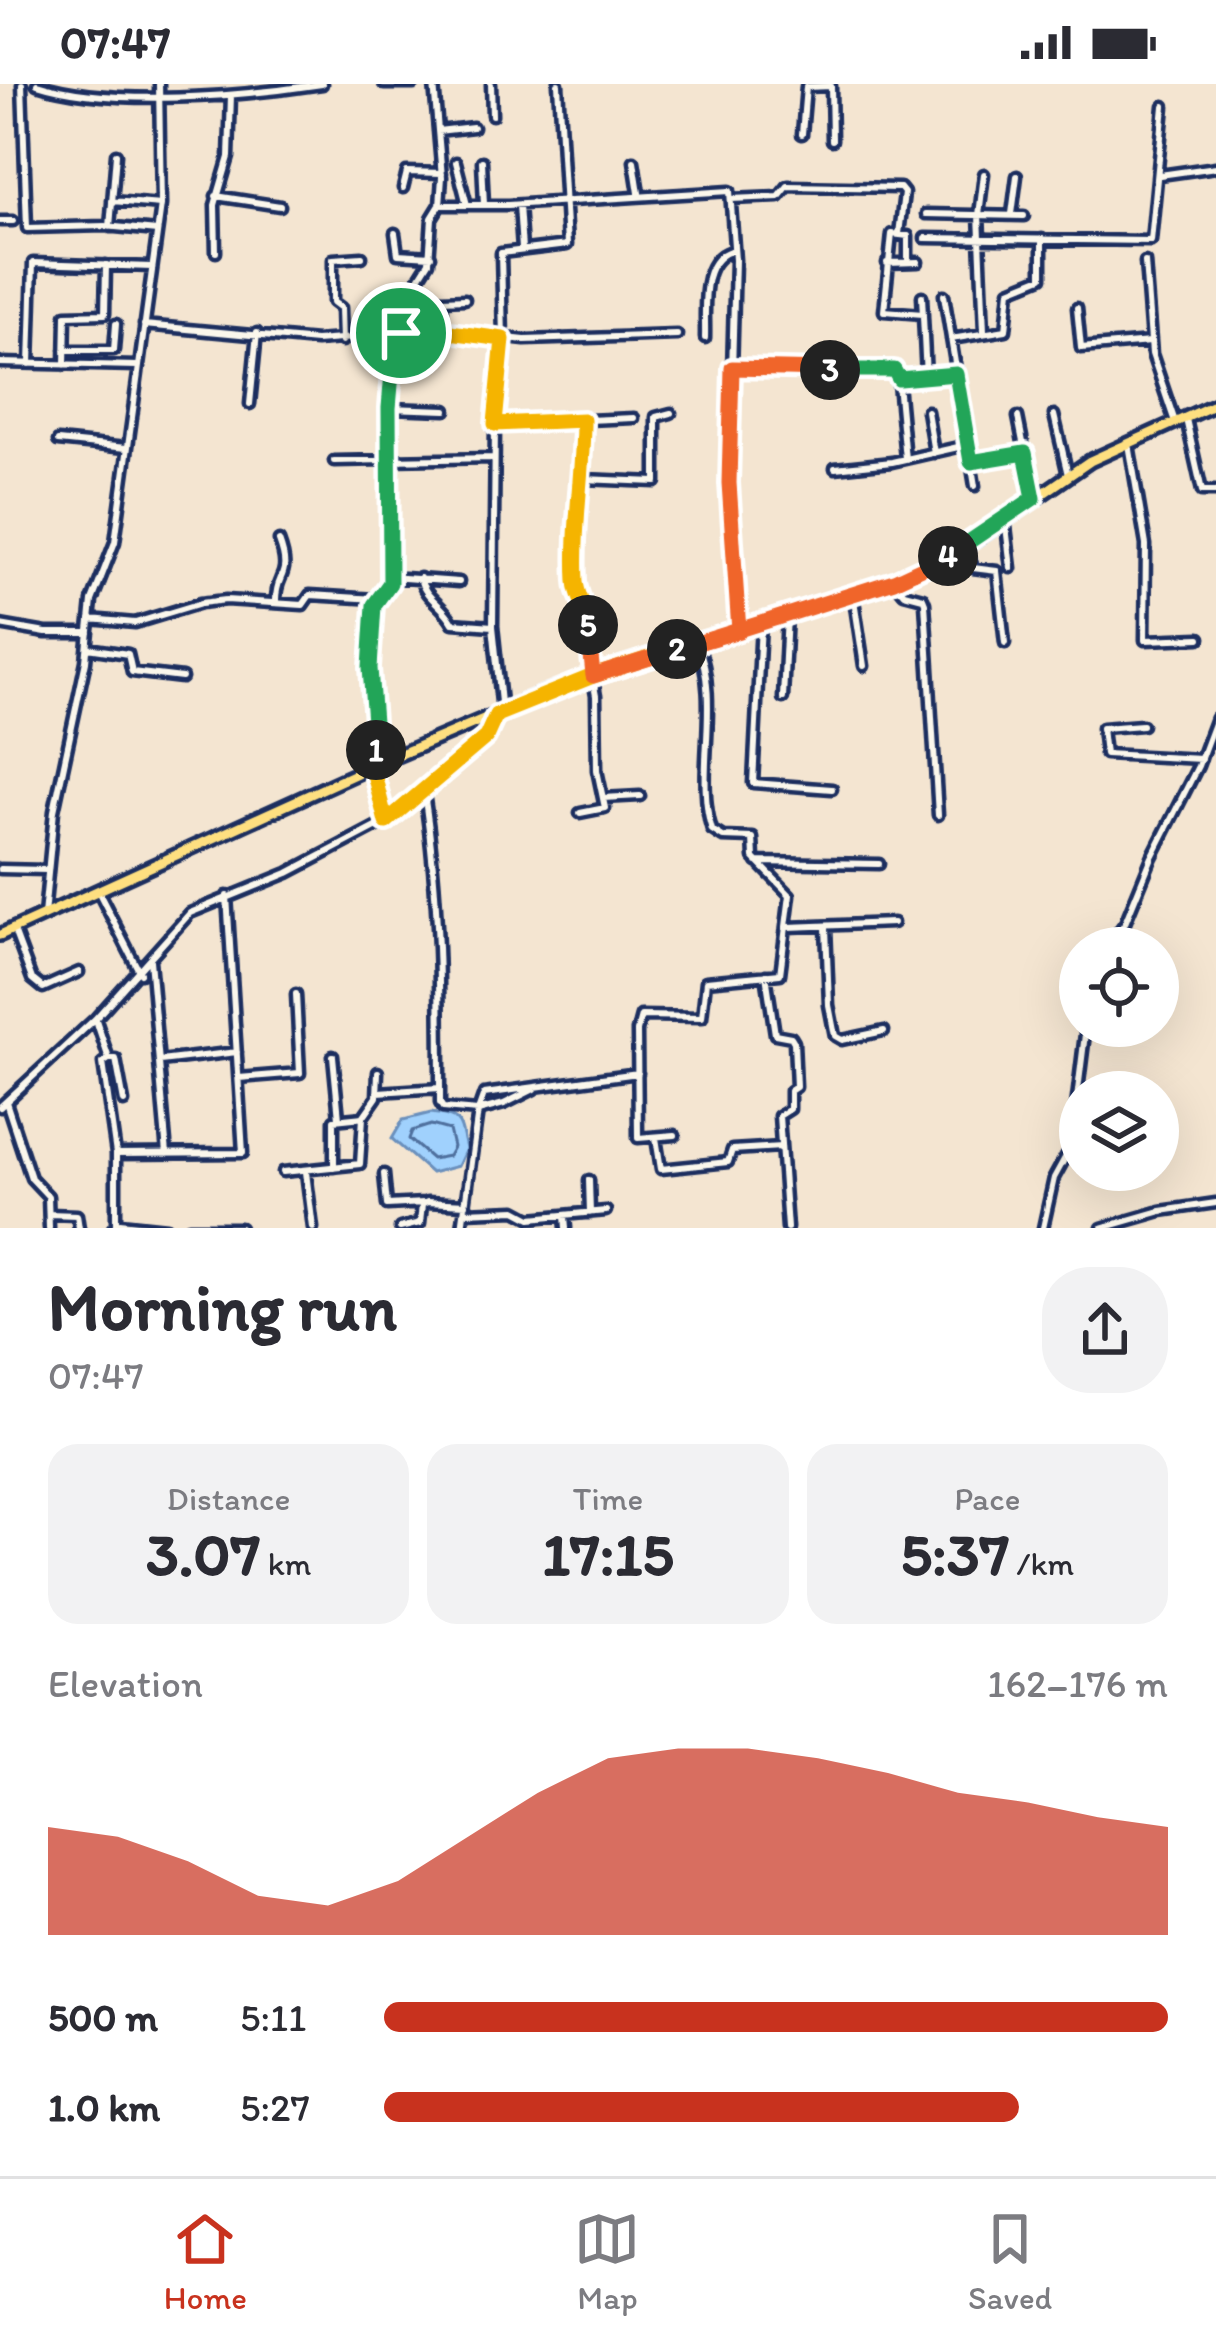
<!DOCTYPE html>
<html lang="en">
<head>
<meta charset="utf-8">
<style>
	:root { --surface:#fff; --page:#f2f2f3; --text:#2b2b33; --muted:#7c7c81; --line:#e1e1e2; --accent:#c8321e }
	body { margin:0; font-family:Itim,sans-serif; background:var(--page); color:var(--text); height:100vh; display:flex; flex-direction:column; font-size:45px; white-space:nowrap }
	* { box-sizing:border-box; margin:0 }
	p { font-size:39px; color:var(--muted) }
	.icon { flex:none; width:66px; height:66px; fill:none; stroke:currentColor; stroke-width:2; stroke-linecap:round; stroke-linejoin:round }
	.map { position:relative; height:1144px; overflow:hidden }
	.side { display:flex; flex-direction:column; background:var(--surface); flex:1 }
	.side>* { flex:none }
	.tools { position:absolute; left:1059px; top:843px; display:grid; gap:24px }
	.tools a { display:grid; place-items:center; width:120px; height:120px; border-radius:50%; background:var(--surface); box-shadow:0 12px 48px #0002; font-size:60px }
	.pin { position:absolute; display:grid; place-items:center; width:102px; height:102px; color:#fff; margin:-51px; border:6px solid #fff; border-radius:50%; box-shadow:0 3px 12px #0007 }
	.km { position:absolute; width:60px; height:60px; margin:-30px; border-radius:50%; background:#222; color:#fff; font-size:33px; line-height:60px; text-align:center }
	.round { display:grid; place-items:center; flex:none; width:126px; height:126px; border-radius:48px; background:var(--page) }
	.headline { display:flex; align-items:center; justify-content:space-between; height:204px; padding:0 48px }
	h1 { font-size:66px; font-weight:700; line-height:90px }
	.figures { display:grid; grid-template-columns:repeat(3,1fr); gap:18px; height:204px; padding:12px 48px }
	.figures div { display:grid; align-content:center; border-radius:30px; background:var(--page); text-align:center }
	.figures b { font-size:60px; font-weight:700 }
	.figures small { font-size:33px; font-weight:400 }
	.figures p { font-size:33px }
	.chart { height:336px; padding:24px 48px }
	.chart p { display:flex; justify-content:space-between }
	.chart svg { width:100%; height:216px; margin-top:12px; fill:var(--accent); opacity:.7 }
	ul { padding:0 48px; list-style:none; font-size:39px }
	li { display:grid; grid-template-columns:192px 144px 1fr; align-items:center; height:90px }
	li i { height:30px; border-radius:15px; background:var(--accent) }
	.status { display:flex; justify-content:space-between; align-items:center; height:84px; padding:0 60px; background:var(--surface); direction:ltr }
	.status svg { height:33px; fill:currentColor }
	.tab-bar { display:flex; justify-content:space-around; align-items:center; height:168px; border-top:3px solid var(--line); background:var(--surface); font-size:33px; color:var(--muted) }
	.tab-bar a { display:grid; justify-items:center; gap:6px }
	.tab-bar .on { color:var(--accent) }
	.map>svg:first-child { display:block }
</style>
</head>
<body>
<div class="status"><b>07:47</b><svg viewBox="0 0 49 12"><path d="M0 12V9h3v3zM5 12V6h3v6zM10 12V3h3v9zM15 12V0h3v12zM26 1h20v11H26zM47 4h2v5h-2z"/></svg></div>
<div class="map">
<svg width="1216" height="1144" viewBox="0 0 1216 1144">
	<rect width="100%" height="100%" fill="#f4e5d1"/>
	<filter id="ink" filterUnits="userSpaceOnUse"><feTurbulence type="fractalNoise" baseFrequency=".00833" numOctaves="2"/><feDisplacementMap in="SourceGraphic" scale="24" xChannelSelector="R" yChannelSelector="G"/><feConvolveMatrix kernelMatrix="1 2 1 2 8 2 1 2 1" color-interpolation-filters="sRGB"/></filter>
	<g filter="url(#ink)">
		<path fill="#a0d1fd" stroke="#6b90bd" stroke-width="3" d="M431,1029C462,1033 459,1035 466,1065L458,1082L431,1089L392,1055L403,1036Z"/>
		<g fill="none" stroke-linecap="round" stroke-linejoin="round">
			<path stroke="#50709e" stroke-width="3" d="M431,1041L449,1046L453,1063L448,1072L432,1075L409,1055L412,1047Z"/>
			<g stroke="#1b2f5e" stroke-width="15">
				<path id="minor" d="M22,0L27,144L105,142L157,147
					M37,0C112,24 245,12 322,0
					M384,0H414
					M491,0L492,31
					M438,47L473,43
					M802,50L806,3L831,2L832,56
					M482,77L484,121
					M634,77L639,109
					M456,78L467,121
					M1160,91L1216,83
					M403,104L407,88L442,89
					M216,112L280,122
					M731,115L779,113L788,102L900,104L904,109L899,150
					M112,117L161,121
					M440,121H508L730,107L735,176L729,399L739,543
					M519,121L522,165
					M926,130L1024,132
					M1012,130L1017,92
					M0,137H13
					M110,143L116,70
					M395,149L398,170L431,172
					M925,154L1151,157L1164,22
					M216,168L215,121L229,73L231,11
					M908,178V152L892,150L884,227L923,230
					M1145,178L1152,270L1175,338
					M887,179L918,178
					M944,211L975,402
					M922,212L926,293
					M407,213L443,216L442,247L525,256L677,251
					M443,216L465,215
					M1077,224L1081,264L1150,258
					M144,241L316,257L442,247
					M984,247L979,131L984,90
					M705,254C706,224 698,174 734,166
					M951,255L1006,246L1010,206L1042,193V155
					M342,257L341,224L333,218V175L362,173
					M65,266H114L116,240
					M0,279L138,282
					M30,280L33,179L152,183
					M65,281L66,231L105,230L106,181
					M732,284L897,288L905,375
					M899,295L955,290
					M250,320L257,249
					M389,324L446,326
					M927,327L934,369
					M1054,331L1068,391
					M1018,333L1034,414
					M1186,335L1202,407H1216
					M495,340L503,255L501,169L567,161L558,0
					M58,357L126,364
					M1129,360L1146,461L1145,556L1200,554
					M334,377L494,374
					M971,378L1025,369
					M835,384L892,378L967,361
					M583,395L656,398V333L671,329
					M1005,434L1011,484
					M966,461L973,484L997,487L1005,559
					M390,493L459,498
					M420,494C425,515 443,520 453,539L493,542L502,628
					M894,497L904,509L923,514L925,519L938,731
					M853,509L864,582
					M276,518C275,488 293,495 279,457
					M90,535L135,539L201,519L226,516L303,521L310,511L376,515
					M761,540L753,699L832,705
					M0,541L46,549H89
					M493,542L495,340L634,334
					M88,564L128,570L132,588L182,594
					M783,614L787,531
					M1142,641L1102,644L1105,670L1201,675
					M377,680L371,560L375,518L390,499V302L395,253L407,213L429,178L432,134L440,121L442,93L434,0
					M372,682L385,737
					M424,709C440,813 440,914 440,1019L443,1024L478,1027L462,1144
					M603,714L640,712
					M580,729L605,724L597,686L596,612L589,574L587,525L576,503V431L583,395V336
					M757,778L879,780
					M0,785L47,786
					M98,807L140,889
					M44,831L54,727L86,577L92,517L115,458L161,121L159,0
					M788,843L893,839
					M826,843L829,921L835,952L842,956L884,947
					M13,844L32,895L43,904L79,888
					M1107,864L1125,839L1152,773L1198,682L1216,634
					M150,876L167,1070
					M766,891L775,950L791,953L794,958L796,1003L790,1007V1025L779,1032L787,1144
					M96,936L109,975L103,979L116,1070V1140
					M333,972L339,1034
					M109,975H116L124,1018
					M160,977L237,968
					M239,994L300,989L296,910
					M534,1005L504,1020L478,1027L484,1010L638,989
					M378,1008L440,1004
					M6,1018L31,1094L48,1112L49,1144
					M0,1023L95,935L190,829L288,789L385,738L486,654L496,631
					M675,1051L638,1054L637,947L641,932L702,933L706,897L780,890L790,811L754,774L753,754L723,753L712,746C694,690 722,618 697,559
					M656,1054L661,1085L728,1078L732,1066L781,1063
					M116,1070L243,1069L227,812
					M334,1083V1036L363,1033
					M283,1088L360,1080L363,1033L377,1013L378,988
					M306,1088L313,1144
					M384,1090L387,1121L424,1119
					M589,1096L590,1129
					M465,1128L516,1126L531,1134L606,1127
					M49,1130L77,1131L79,1144
					M565,1132L566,1144
					M113,1144L120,1139L166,1144
					M189,1144H240
					M400,1144L420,1139L422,1121L427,1118L466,1120
					M1043,1144L1054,1094L1071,1063L1086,942
					M1102,1144L1161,1127L1216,1119"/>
			</g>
			<g stroke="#1b2f5e" stroke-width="18">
				<path id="major" d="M0,851L377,680L543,610L631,578L894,497L977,455L1090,377L1216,320"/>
			</g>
			<use href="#minor" stroke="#fbf7ec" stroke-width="6"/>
			<use href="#major" stroke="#fedf80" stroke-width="9"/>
		</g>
	</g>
	<g fill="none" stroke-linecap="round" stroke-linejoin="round" filter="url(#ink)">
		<g stroke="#fff" stroke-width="24">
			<path id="split-1" d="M376,666L370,584L374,521L390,499L389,324L395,253L401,249"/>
		</g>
		<g stroke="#fff" stroke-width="24">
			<path id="split-2" d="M376,666L377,680L372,682L386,738L486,653L496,631L593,592L677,565"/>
		</g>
		<g stroke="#fff" stroke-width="24">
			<path id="split-3" d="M677,565L739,547L729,399L732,284L830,286"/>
		</g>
		<g stroke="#fff" stroke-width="24">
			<path id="split-4" d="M830,286H894L899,295L956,290L971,378L1025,369L1034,414L948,472"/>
		</g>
		<g stroke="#fff" stroke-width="24">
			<path id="split-5" d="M588,541L593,592L894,497L948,472"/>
		</g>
		<g stroke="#fff" stroke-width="24">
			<path id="split-6" d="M401,249L442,247L503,255L495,340L583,336C583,391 573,443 576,497C577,514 587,522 588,541"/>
		</g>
		<use href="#split-1" stroke="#22a559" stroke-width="15"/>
		<use href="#split-2" stroke="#f5b400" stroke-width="15"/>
		<use href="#split-3" stroke="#f0652b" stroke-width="15"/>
		<use href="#split-4" stroke="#22a559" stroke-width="15"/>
		<use href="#split-5" stroke="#f0652b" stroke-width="15"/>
		<use href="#split-6" stroke="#f5b400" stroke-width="15"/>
	</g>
</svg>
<div class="tools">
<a><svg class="icon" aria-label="locate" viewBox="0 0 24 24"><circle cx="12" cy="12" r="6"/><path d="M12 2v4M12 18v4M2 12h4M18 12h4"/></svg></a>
<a><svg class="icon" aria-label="layers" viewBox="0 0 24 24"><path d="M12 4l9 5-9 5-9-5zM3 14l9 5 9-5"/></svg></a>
</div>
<div class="pin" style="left:401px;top:249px;background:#1e9e55"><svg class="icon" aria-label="arrive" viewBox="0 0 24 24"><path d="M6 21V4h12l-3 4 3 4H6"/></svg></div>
<b class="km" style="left:376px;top:666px">1</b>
<b class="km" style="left:677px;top:565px">2</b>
<b class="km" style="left:830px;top:286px">3</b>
<b class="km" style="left:948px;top:472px">4</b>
<b class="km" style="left:588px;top:541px">5</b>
</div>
<section class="side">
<div class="headline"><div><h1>Morning run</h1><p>07:47</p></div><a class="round"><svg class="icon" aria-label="share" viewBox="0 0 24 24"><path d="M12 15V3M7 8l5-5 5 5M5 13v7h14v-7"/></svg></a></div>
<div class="figures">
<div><p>Distance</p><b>3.07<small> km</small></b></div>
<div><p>Time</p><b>17:15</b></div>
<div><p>Pace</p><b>5:37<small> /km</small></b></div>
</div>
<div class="chart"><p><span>Elevation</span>162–176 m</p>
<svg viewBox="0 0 160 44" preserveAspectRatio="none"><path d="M0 44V22L10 24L20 29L30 36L40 38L50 33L60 24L70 15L80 8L90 6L100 6L110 8L120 11L130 15L140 17L150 20L160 22V44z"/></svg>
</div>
<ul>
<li><b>500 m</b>5:11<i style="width:100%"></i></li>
<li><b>1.0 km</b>5:27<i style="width:81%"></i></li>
</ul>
</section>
<nav class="tab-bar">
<a class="on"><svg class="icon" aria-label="home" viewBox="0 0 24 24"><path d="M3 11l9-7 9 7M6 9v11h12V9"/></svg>Home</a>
<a><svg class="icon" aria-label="map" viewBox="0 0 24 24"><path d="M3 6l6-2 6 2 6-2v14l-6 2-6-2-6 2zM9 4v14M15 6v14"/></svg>Map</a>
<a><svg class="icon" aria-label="saved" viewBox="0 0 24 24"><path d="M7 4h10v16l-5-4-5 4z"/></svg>Saved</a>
</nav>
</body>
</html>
